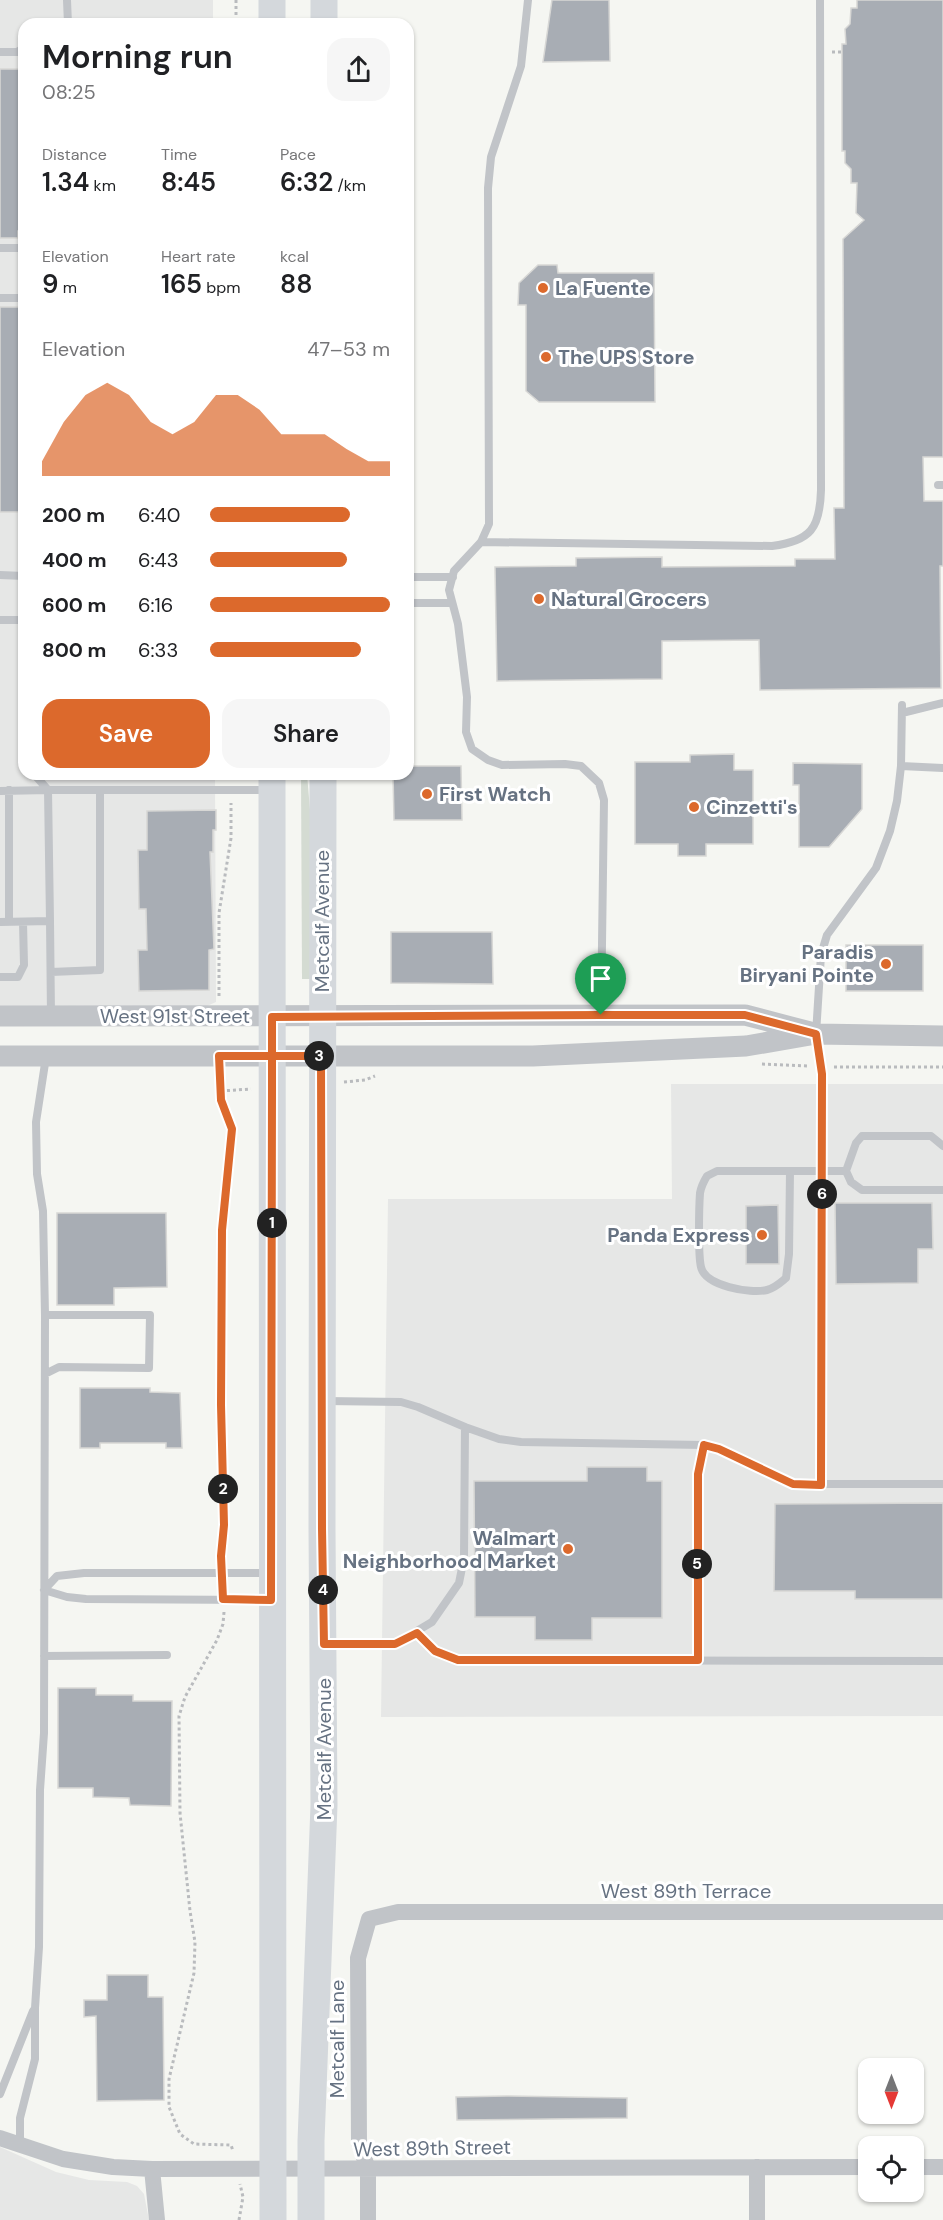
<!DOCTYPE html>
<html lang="en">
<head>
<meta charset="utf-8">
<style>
	:root { --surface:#fff; --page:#f6f6f6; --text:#202124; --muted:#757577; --accent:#dc692c }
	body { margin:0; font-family:"DM Sans",sans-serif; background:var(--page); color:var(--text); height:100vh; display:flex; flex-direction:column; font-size:22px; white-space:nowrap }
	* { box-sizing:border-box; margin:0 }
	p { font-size:20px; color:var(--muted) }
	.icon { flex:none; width:33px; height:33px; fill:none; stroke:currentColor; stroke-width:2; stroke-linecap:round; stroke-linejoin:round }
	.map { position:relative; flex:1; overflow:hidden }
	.drawer { position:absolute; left:18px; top:18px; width:396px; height:762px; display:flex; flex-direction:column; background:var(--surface); border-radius:18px; box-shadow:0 2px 4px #0004 }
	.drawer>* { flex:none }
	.needle { width:39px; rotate:180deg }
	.buttons { position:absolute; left:858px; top:2058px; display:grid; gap:12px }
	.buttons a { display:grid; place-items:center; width:66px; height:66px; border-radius:12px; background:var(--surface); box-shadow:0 2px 4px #0004; font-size:30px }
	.pin { position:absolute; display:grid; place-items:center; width:51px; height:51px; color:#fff; margin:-62px -26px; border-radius:50% 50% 50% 0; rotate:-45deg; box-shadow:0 0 6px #0007 }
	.pin .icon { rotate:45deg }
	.km { position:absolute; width:30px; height:30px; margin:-15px; border-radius:50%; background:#222; color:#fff; font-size:16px; line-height:30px; text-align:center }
	.round { display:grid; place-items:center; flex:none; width:63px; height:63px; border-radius:18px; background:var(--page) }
	.summary { display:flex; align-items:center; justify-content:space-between; height:102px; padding:0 24px }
	h1 { font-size:33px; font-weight:600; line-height:45px }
	.metrics { display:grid; grid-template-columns:repeat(3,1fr); gap:9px; height:102px; padding:6px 24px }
	.metrics div { display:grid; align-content:center }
	.metrics b { font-size:26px; font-weight:600 }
	.metrics small { font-size:16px; font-weight:400 }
	.metrics p { font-size:16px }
	.chart { height:168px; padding:12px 24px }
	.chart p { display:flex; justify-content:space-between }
	.chart svg { width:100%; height:108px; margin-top:6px; fill:var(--accent); opacity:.7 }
	.primary-button { display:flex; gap:12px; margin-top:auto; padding:12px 24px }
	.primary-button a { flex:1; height:69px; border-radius:18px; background:var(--accent); color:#fff; font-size:24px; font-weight:600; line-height:69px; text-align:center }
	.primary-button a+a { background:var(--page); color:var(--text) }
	ul { padding:0 24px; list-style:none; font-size:20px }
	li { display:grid; grid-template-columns:96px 72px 1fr; align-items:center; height:45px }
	li i { height:15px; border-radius:8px; background:var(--accent) }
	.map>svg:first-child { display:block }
</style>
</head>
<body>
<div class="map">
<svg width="943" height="2220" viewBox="0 0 943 2220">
	<rect width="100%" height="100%" fill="#f5f6f2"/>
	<path fill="#e6e7e6" d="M0,0H213V24H24V774H215L216,1002L207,1006L0,1008Z
		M671,1084H943V1716L381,1717L388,1199H672Z
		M0,2147L56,2172L89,2180L127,2182L137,2186L144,2194L149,2220H0Z"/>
	<path fill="#d4dbd2" d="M301,774H307L312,834L310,979H302Z"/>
	<path fill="#a8adb4" stroke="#d7d7d5" stroke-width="1.5" d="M552,0H609L610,61L543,62Z
		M857,0H943V457H923L924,501H943V566H940L941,688L760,690L759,640L662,641V679L497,681L495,567L576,566V558L662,557V567L795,566V559H835L834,508H844L843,239L864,220L856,213L857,183H851V169L845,163V151H842V44H846L845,29L850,24L851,8H857Z
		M0,69H24V231H18V238H0Z
		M538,265H557L558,273H654L655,402H539L526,391V305H518L519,283Z
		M0,307H24V512H0Z
		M734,754V770H753V844H706V856H678V844H635V762H690V755Z
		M793,763L862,764V809L829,847H799V785H793Z
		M408,766H461L462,820H394L393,774H408Z
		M216,810V830H213V852H210L214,949L209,950V990L139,991L138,950H147L146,909H139L138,850H147V811Z
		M391,932H492L493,984L391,983Z
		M846,945H923V991H846Z
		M835,1203H932L933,1249H918V1283L836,1284Z
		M778,1205L779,1264H746V1206Z
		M57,1213H166L167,1287L114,1288V1305H57Z
		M80,1388H150V1392L180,1393L182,1448H166V1443H100V1448H80Z
		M587,1467H647V1481H662V1618H592V1640H535V1617H475L474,1481H587Z
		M943,1503V1599H855V1591H774L775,1504Z
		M58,1688H96V1695H133V1701H172L171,1806L130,1805L129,1798L93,1797V1788H58Z
		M107,1975H148V1997H163L164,2100L97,2101L96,2016L84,2017V2000H107Z
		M507,2096L627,2098V2118L457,2120L456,2097Z"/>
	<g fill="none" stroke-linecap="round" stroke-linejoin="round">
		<path stroke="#b9bbbe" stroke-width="3" stroke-dasharray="3 3" stroke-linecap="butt" d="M236,0V24
			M832,52H842
			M219,996V913L231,838V803
			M762,1064L809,1066
			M834,1067H943
			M220,1075L221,1099L232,1129L222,1230L221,1405L224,1525L221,1561
			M344,1082L365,1080L375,1076
			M221,1091L251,1089
			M224,1612L223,1624L217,1640L185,1697L179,1716L180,1813L190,1911L195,1942L194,1973L169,2079V2107L180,2134L194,2144L231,2145L233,2151
			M239,2220L243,2197L240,2184"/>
		<path stroke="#c1c4c8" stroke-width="8" d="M67,0L68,24
			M528,0L521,66L491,157L488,188L489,524L481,542L454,571L449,590L458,624L467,697L466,732L472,749L488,760L502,765L565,764L581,766L599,783L604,800L601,1015
			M0,52H17L24,48
			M0,248H24
			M0,298H24
			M938,485H943
			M481,542L772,546C811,541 820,528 821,490L820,0
			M0,575L24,576
			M408,577H453
			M408,603H452
			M0,620H24
			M902,713L943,703
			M901,766L943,768
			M34,774L48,790H270
			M9,790V922
			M0,791L48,790L50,921
			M0,922L50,921L51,1016
			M51,972L100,970V790
			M0,977H18L24,965L23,922
			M943,1146L931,1136H862L856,1143L846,1171L851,1182L862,1190H943
			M790,1171L789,1254L786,1278C780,1283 775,1288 767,1290C750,1294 705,1286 701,1267C698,1255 699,1207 700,1193C701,1187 704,1181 707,1176L717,1171H846
			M45,1374L59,1367L149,1368L150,1315H45
			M326,1401L401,1402L418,1407L465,1427L499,1439L521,1442L704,1445L719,1449L793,1484H943
			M821,1485L822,1074L816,1034L821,955L827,935L876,868L890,831L897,801L901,766L902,705
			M268,1573H84L57,1576L44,1590L67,1597L86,1599L268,1600
			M417,1633L435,1651L458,1660L943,1661
			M325,1644H395L432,1622L459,1583L464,1558L465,1427
			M44,1656L167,1655
			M698,1660V1474L704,1445
			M0,2094L33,2011
			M20,2144V2118L35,2059V2008L39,1947L40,1790L44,1733L45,1315L43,1211L37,1174L36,1122L46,1057"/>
		<path stroke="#c1c4c8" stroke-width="16" d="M0,2138L63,2159L113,2167L152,2169L868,2167
			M757,2167V2220
			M914,2167H943
			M152,2169L157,2220
			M368,2220V2169L359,2143L358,1958L369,1919L398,1912H943"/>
		<path stroke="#c1c4c8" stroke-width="21" d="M0,1016L745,1015L810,1032
			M0,1056H533L746,1046L816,1034L943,1036"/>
		<path stroke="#d4d8dc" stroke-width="27" d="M272,24V0
			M324,24V0
			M272,774L273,2220
			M311,2220V2141L324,1805L322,1529L323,774"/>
	</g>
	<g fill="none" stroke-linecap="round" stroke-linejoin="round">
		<g stroke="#fff" stroke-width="12">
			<path id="route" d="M601,1015L272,1017V1087L271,1600L223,1599L221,1556L224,1525L221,1405L222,1230L232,1129L221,1100L219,1056H321L322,1529L324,1644H395L417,1633L435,1651L458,1660H698V1474L704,1445L719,1449L793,1484L821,1485L822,1074L816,1034L745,1015H601"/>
		</g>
		<use href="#route" stroke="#dc692c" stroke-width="8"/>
	</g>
	<g fill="#dc692c" stroke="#fff" stroke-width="2">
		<circle cx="543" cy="288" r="6"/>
		<circle cx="546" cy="357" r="6"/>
		<circle cx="539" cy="599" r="6"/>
		<circle cx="427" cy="794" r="6"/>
		<circle cx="694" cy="807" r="6"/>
		<circle cx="886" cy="964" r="6"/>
		<circle cx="762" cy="1235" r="6"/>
		<circle cx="568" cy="1549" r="6"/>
	</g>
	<g text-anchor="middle" stroke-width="6" stroke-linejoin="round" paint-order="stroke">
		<g font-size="20" font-weight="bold" fill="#667282" stroke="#fff" text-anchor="start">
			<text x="555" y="295">La Fuente</text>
			<text x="558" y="364">The UPS Store</text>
			<text x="551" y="606">Natural Grocers</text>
			<text x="439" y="801">First Watch</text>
			<text x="706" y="814">Cinzetti's</text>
			<text x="874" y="959" text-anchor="end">Paradis<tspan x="874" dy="23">Biryani Pointe</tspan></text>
			<text x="750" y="1242" text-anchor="end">Panda Express</text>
			<text x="556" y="1545" text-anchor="end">Walmart<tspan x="556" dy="23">Neighborhood Market</tspan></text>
		</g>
		<g font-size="20" fill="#667282" stroke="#fff">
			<text transform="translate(322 921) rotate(-90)" y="7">Metcalf Avenue</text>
			<text x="175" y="1023">West 91st Street</text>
			<text transform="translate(324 1749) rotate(-90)" y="7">Metcalf Avenue</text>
			<text x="686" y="1898">West 89th Terrace</text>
			<text transform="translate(337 2039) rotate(-90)" y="7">Metcalf Lane</text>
			<text transform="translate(432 2148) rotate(-1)" y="7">West 89th Street</text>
		</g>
	</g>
</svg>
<div class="buttons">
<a><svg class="needle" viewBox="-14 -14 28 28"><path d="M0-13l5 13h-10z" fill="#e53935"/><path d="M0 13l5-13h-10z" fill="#757577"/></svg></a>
<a><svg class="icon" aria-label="locate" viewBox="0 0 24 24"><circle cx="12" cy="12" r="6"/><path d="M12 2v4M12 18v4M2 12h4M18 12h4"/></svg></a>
</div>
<div class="pin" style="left:601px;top:1015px;background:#1e9e55"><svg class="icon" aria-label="arrive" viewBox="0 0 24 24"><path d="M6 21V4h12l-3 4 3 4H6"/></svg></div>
<b class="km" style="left:272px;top:1223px">1</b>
<b class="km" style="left:223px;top:1489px">2</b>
<b class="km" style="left:319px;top:1056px">3</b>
<b class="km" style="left:323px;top:1590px">4</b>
<b class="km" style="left:697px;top:1564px">5</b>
<b class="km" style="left:822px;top:1194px">6</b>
<section class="drawer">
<div class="summary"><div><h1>Morning run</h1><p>08:25</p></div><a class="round"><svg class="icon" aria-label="share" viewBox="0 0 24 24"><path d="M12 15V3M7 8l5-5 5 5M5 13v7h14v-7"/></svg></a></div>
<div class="metrics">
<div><p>Distance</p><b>1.34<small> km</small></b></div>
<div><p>Time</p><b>8:45</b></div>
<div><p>Pace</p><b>6:32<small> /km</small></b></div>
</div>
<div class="metrics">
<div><p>Elevation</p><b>9<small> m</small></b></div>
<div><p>Heart rate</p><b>165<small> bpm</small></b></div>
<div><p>kcal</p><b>88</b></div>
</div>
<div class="chart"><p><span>Elevation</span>47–53 m</p>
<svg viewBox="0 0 160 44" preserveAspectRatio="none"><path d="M0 44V38L10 22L20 11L30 6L40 11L50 22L60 27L70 22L80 11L90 11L100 17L110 27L120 27L130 27L140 33L150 38L160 38V44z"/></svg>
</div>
<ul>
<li><b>200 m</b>6:40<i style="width:78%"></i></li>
<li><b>400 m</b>6:43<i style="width:76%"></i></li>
<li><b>600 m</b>6:16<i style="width:100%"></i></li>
<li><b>800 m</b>6:33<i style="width:84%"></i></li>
</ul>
<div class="primary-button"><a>Save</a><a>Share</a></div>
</section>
</div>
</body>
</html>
